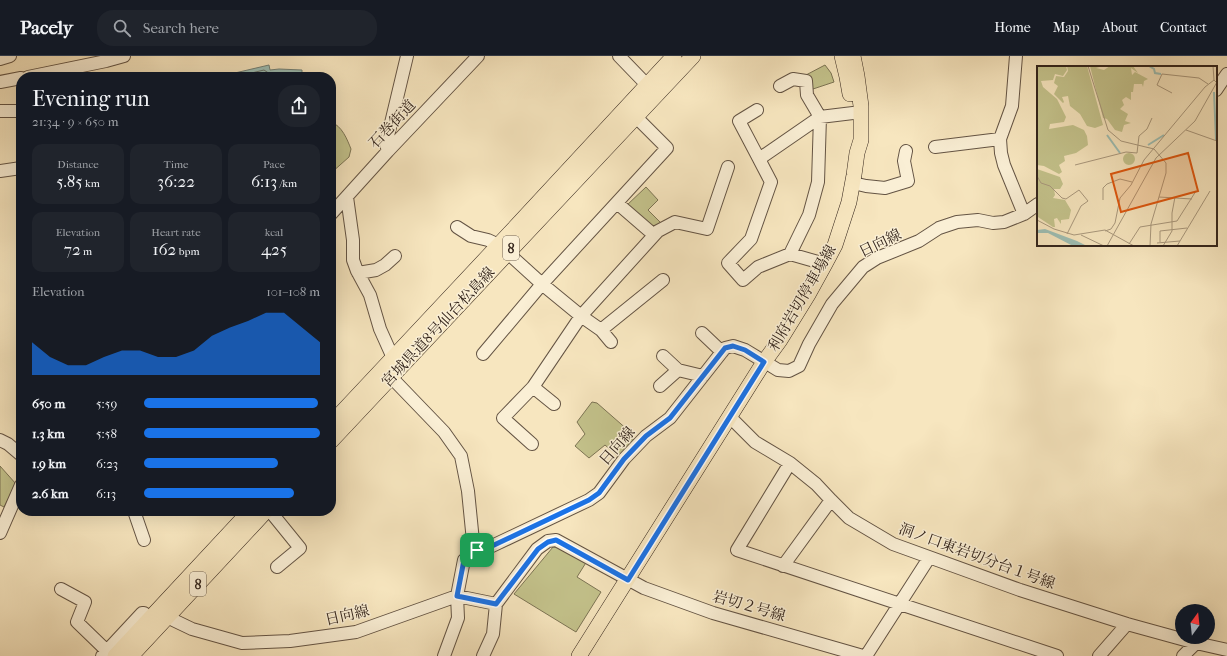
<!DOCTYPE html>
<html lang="en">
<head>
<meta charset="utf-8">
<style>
	:root { --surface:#171b24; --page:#20242c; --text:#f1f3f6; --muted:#9ea1a6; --line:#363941; --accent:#1a73e8 }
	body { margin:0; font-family:"IM FELL French Canon","Noto Serif JP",serif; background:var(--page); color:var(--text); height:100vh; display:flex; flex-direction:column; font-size:15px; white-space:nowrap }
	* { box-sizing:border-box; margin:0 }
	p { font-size:13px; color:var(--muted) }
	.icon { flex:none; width:22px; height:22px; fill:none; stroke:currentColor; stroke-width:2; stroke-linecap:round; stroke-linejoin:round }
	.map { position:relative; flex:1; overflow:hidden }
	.drawer { position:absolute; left:16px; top:16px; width:320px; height:444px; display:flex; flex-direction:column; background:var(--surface); border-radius:16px; box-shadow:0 4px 16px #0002 }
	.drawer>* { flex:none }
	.needle { width:26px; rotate:15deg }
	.buttons { position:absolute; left:1175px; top:548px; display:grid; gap:8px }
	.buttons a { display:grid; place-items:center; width:40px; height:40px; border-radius:50%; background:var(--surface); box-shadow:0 4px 16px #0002; font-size:20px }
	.pin { position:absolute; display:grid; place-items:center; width:34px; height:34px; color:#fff; margin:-17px; border-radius:8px; box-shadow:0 2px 6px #0006 }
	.round { display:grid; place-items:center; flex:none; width:42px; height:42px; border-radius:16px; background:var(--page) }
	.summary { display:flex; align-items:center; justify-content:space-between; height:68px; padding:0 16px }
	h1 { font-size:22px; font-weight:600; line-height:30px }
	.metrics { display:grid; grid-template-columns:repeat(3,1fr); gap:6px; height:68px; padding:4px 16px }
	.metrics div { display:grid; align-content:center; border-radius:10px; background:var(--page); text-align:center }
	.metrics b { font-size:17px; font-weight:600 }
	.metrics small { font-size:11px; font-weight:400 }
	.metrics p { font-size:11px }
	.chart { height:112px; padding:8px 16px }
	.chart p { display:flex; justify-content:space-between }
	.chart svg { width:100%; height:72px; margin-top:4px; fill:var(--accent); opacity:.7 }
	ul { padding:0 16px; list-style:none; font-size:13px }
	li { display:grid; grid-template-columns:64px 48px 1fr; align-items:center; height:30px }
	li i { height:10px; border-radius:5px; background:var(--accent) }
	header { display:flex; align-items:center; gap:24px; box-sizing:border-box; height:56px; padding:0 20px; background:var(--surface); border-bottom:1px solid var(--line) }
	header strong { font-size:19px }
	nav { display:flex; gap:22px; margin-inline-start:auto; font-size:14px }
	.search { width:280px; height:36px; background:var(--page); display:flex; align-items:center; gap:10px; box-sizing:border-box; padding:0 14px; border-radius:16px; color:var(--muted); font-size:15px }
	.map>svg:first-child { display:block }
</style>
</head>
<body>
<header>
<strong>Pacely</strong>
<div class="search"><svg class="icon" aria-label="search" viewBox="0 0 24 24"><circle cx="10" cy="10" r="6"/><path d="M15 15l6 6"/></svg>Search here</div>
<nav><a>Home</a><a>Map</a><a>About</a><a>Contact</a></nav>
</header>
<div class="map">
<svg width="1227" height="600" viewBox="0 0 1227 600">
	<rect width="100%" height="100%" fill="#f7e6bf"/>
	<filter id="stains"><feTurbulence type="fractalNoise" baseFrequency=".005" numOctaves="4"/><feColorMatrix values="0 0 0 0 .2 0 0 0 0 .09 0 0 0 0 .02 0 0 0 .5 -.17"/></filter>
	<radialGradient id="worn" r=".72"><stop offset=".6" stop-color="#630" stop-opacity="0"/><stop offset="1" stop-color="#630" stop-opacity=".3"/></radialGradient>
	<path fill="#c4c38c" stroke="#7c7454" d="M825,9L831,17L834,26L810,34L806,19Z
		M331,66C342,70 347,83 351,93L349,101L331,117Z
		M646,131L658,144L648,154L661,167L654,173L626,150Z
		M592,346L597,347L629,375L634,385L619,401L605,389L589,402L575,390L585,378L577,366Z
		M0,410L16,428L4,451L0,449Z
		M553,491H558L587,505L577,521L601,536L576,576L514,538Z"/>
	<path fill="#9dbfb5" stroke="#738177" d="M269,9L270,14L279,13L302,14V21H222V20Z"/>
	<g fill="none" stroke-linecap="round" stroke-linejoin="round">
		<path stroke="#687268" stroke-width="1" d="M235,21L264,14L270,18H296L298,21"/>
		<g stroke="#645444" stroke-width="14">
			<path id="minor" d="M619,0L648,30
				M1016,0L1012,50L1000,83L1001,97L1004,109L1024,158
				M0,3L10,0
				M28,21L106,5L124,0
				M0,26L21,22
				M780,30L793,23L806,25L807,39L820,61L818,126L809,159L790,198
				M1216,34L1227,18
				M757,54L739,65L759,103
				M0,55H21
				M935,91L1000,83
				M388,95L386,88L407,0
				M0,115L21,112
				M853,127L866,130L885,132L908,125L904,105L906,95
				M347,141L353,184V204L357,215L370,239L380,273L393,302
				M617,147L654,179
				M331,158L388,95L478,0
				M457,171L471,180L488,184L499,189L542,228L581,260L601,274L611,286
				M825,208L790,198L758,211L743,224L728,207L751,183L771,126L759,103L820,61L853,57
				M358,217L376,214L385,209L395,200
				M601,274L663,224
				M702,277L722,296
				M483,298L542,228L667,92L636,61
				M663,300L678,314
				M391,321L444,376L461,400L468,435L473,485L477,494
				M660,330L678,314L703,320
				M533,331L554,348
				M730,361L755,386L790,407L816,428L831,444L849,462L893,488L1020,534L1127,568L1196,587L1227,594
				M0,384L8,388L21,399
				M532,388L503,362L533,331L581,260L658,175L675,166L707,173L728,111
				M790,407L737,494L1057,600
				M134,455L144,484
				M270,455L300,492L277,511
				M0,477L21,429
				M783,510L831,444
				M61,533L85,546L77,566L107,595
				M457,540L496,548L537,493L548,485L556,484L644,532L713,557L863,600
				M167,561L192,573L242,587L290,585L356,576L457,540
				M102,600L142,557H144L156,568
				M444,600L458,562L457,540L464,504L477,494L492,490L589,444L599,437L624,403L646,380L670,362L725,292L733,290L745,294L778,314L789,315L799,310L809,288L832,248L863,211L877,202L919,185L939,172L957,166L978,164L993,167L1004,166L1024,158L1038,148
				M483,600L493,578L496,548
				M866,600L929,502
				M1099,600L1127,568
				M1183,600L1196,587"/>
		</g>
		<g stroke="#33241b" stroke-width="16">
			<path id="major" d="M842,0L847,21L850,38
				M331,368L509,178L674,0
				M331,385L693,0
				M115,600L250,455
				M131,600L266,455
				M579,600L764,306L780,284L809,237L825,208L835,189L849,146L854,119L857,97L861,84V50L857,20L853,0"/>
		</g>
		<use href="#minor" stroke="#faefd5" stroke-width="12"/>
		<use href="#major" stroke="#f7e6bf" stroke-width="15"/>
	</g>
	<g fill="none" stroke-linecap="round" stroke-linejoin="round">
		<g stroke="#fff" stroke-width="8">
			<path id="route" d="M733,290L745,294L764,306L628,524L556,484L548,486L538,493L496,548L457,540L464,504L477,494L492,490L589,444L599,437L624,403L646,380L670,362L725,292Z"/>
		</g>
		<use href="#route" stroke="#1a73e8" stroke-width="5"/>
	</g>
	<g text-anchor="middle" stroke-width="3" stroke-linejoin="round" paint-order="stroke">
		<g fill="#faefd5" stroke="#6f6153" stroke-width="1">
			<rect x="503" y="180" width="16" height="24" rx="3"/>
			<rect x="190" y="516" width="16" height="24" rx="3"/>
		</g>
		<g font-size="14" font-weight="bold" fill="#33241b">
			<text x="511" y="197">8</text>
			<text x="198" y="533">8</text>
		</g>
		<g font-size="15" fill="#33241b" stroke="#faefd5">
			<text transform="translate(392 68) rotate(-47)" y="5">石巻街道</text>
			<text transform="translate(880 187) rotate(-26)" y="5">日向線</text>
			<text transform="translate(802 242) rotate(-60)" y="5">利府岩切停車場線</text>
			<text transform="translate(438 271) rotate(-47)" y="5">宮城県道8号仙台松島線</text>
			<text transform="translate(617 390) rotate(-49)" y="5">日向線</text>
			<text transform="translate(977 500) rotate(20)" y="5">洞ノ口東岩切分台１号線</text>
			<text transform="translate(749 550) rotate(16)" y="5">岩切２号線</text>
			<text transform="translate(347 559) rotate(-13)" y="5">日向線</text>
		</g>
	</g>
	<g transform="translate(1037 10)">
		<rect width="180" height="180" fill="#f7e6bf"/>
		<path d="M0,0H29L30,4L26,10L18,8L16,14L4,15L6,21L20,33L29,51L27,56L13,58L12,63L36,59L47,64L50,70L51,79L39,87L27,90L28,95L22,99L25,106L22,108L7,100L0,99ZM30,0H50L66,59L58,62L50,60L43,48L33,40L31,30L25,31L27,36L26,37L17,28L21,20L17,17L19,10L27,11L31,5ZM53,0H66L59,2L67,4L73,0H96L101,7L94,2L95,9L98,6L111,13L107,15L106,21L105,18H97L96,26H99H94V34L89,31L85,34L87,39L83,43L91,48L88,55L94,57L87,59L85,66L78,64L70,53L66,52ZM86 93a6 6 0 1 1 12 0a6 6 0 1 1-12 0ZM0,103L23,111L26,118L23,123H17L18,129L16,132L28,134L34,144L32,153L24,154V158L20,152L17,153L18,161H16L1,151Z" fill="#c4c38c"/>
		<path d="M8,163L40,175L50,180H36L11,167H0V164Z" fill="#9dbfb5"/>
		<path fill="none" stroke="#9dbfb5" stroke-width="2" d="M112,0L117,3L118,7L124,8M177,26L179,74M70,69L83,87M111,79L127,69"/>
		<path fill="none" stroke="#a9987d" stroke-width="1" d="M51,0L71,64L84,75L117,83L129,97V107L114,158L113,180M176,0L177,14L180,17M135,27L120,19L125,8L162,12L171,18M149,64L180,75M38,99L89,86L100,87L102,70L110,63L115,52M0,110L4,117L13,120L25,132L29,133L42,124L51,135L44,140L30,168M122,131L155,133M66,134V122L70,118L83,113L95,116M0,154L17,163L37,169L68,164L97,180M68,165L74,163L78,157L83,132L94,119L107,94L168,21L177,14M44,169L67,180M123,176V165L150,162M120,177L143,175M92,178L103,161L140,155L159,125M70,180L119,92L158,55L180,16M126,180L135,165V147L138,131M140,180L173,125"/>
		<path fill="#df560d" fill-opacity="0.15" stroke="#df560d" stroke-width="2" d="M151,87L161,125L84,146L74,108Z"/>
		<rect width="180" height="180" fill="none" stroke="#33241b" stroke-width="2"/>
	</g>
	<rect width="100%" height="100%" filter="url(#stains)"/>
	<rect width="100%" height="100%" fill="url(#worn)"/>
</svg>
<div class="buttons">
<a><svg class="needle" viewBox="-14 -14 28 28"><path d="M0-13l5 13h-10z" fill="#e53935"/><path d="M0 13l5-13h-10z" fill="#9ea1a6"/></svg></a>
</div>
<div class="pin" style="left:477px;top:494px;background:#1e9e55"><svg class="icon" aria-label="arrive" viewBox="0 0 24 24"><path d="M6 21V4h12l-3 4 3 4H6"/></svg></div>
<section class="drawer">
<div class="summary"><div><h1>Evening run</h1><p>21:34 · 9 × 650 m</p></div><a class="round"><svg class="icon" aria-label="share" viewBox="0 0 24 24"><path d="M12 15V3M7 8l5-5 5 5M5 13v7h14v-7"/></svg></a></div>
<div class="metrics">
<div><p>Distance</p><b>5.85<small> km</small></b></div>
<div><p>Time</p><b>36:22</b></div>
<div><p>Pace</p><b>6:13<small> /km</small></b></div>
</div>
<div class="metrics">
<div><p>Elevation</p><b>72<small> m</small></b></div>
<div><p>Heart rate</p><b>162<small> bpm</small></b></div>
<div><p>kcal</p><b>425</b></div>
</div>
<div class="chart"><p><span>Elevation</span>101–108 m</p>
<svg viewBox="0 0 160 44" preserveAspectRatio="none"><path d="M0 44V24L10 33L20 38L30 38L40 33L50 29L60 29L70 33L80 33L90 29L100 20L110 15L120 11L130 6L140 6L150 15L160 24V44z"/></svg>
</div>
<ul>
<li><b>650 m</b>5:59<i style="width:99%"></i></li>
<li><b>1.3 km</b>5:58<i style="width:100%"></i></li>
<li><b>1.9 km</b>6:23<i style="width:76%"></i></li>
<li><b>2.6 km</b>6:13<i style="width:85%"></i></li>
</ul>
</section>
</div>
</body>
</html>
